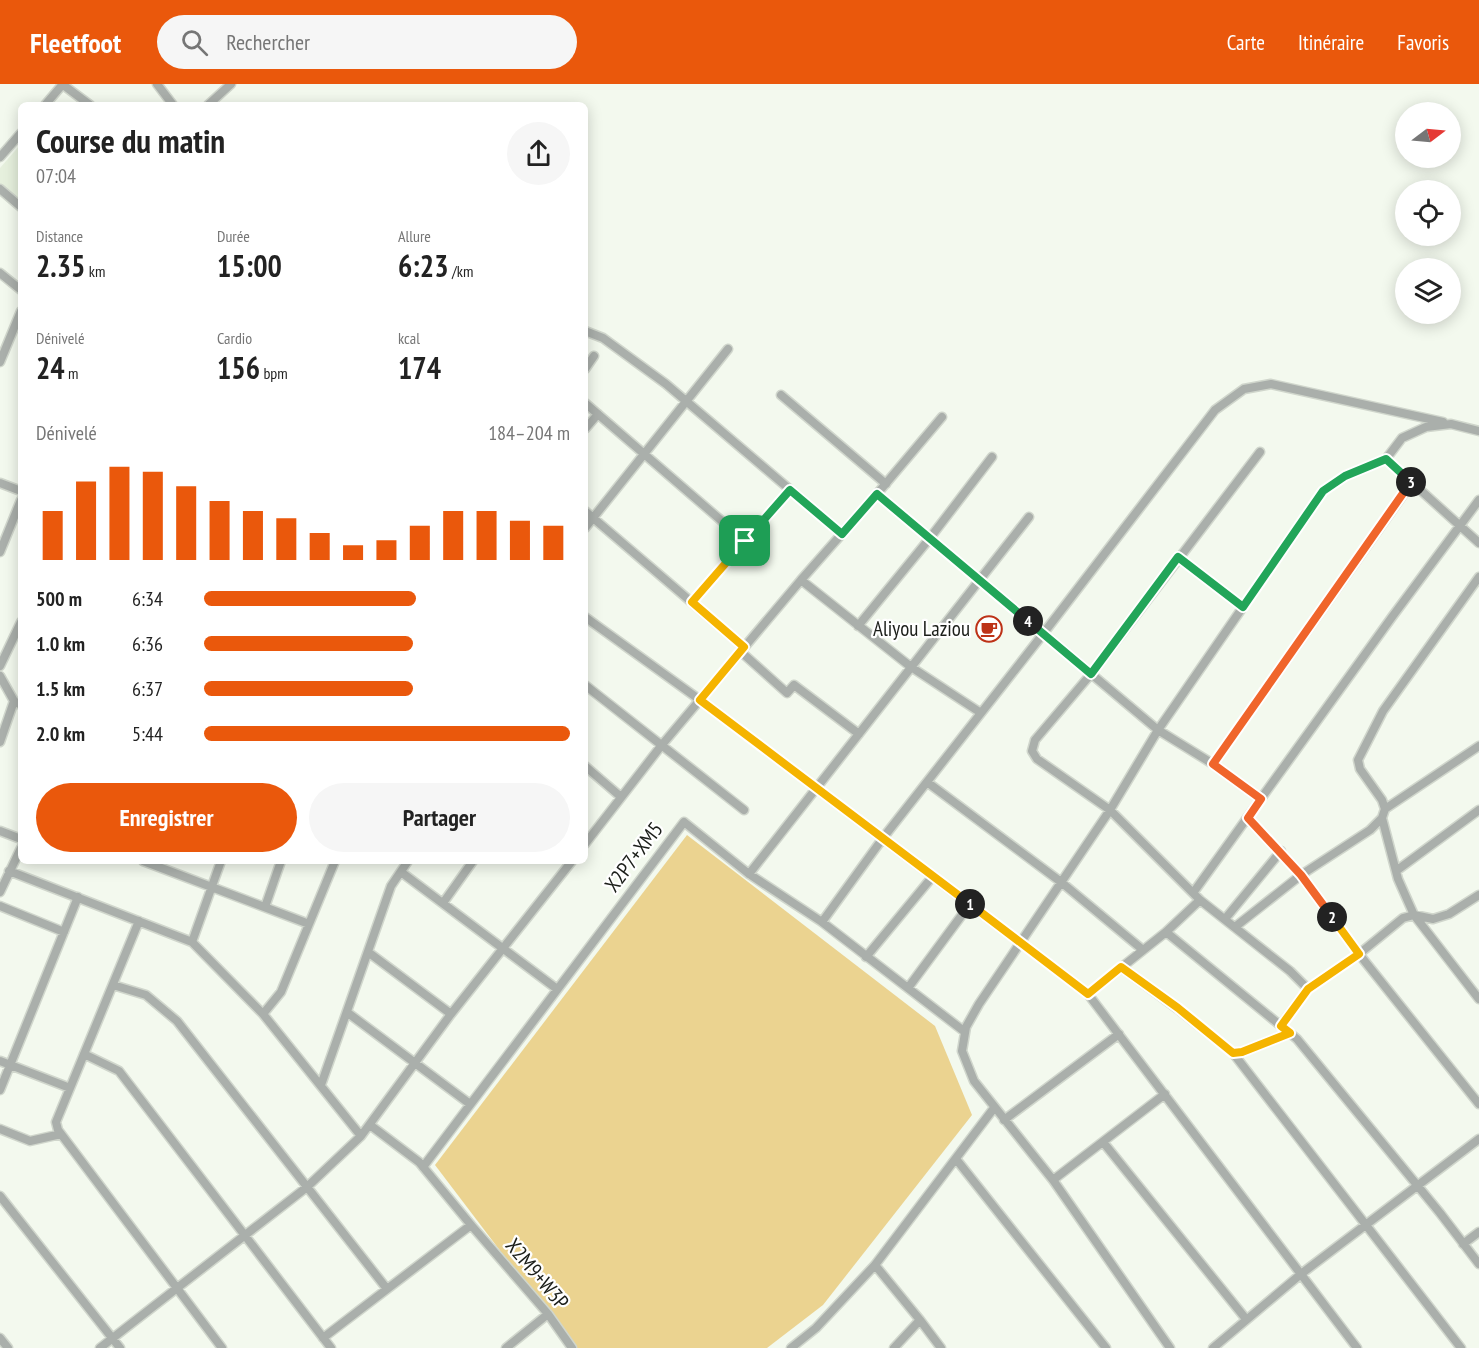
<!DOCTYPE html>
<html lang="fr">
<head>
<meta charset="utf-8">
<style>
	:root { --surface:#fff; --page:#f6f6f6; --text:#222; --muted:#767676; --accent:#ea580c }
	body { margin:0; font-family:"PT Sans Narrow",sans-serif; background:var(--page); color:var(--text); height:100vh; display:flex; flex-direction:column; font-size:22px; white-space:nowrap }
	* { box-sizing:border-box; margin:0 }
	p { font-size:20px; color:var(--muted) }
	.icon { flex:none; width:33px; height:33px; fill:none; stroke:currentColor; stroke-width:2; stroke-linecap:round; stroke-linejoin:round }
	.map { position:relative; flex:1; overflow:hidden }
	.sheet { position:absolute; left:18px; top:18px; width:570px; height:762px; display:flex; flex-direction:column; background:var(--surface); border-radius:9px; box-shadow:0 3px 15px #0003 }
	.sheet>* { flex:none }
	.needle { width:39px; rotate:74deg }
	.buttons { position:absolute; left:1395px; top:18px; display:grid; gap:12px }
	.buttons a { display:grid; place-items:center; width:66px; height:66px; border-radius:50%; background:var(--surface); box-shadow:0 3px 15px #0003; font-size:30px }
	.pin { position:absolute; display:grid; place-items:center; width:51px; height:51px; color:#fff; margin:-26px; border-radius:12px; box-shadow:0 3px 9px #0006 }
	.km { position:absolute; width:30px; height:30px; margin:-15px; border-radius:50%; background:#222; color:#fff; font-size:16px; line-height:30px; text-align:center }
	.round { display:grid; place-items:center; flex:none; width:63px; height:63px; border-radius:32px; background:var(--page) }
	.summary { display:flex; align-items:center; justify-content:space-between; height:102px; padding:0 18px }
	h1 { font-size:33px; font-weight:800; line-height:45px }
	.stats { display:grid; grid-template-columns:repeat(3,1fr); gap:9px; height:102px; padding:6px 18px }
	.stats div { display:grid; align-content:center }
	.stats b { font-size:30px; font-weight:800 }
	.stats small { font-size:16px; font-weight:400 }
	.stats p { font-size:16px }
	.chart { height:168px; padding:12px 18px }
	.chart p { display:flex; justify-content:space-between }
	.chart svg { width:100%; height:108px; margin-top:6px; stroke:var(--accent); stroke-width:6 }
	.primary-button { display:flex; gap:12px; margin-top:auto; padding:12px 18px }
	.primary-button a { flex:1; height:69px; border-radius:36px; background:var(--accent); color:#fff; font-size:24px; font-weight:800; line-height:69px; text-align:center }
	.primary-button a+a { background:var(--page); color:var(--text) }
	ul { padding:0 18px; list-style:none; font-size:20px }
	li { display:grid; grid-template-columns:96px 72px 1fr; align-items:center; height:45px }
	li i { height:15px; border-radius:8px; background:var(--accent) }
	header { display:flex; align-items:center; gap:36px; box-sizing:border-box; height:84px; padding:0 30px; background:var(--accent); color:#fff }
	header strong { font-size:28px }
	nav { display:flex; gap:33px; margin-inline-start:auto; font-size:21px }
	.search { width:420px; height:54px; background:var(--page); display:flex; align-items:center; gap:15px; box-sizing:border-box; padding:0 21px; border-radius:33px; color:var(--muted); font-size:22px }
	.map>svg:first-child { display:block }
</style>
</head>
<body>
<header>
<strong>Fleetfoot</strong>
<div class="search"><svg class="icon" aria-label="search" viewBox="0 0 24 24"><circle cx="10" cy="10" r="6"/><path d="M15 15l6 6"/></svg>Rechercher</div>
<nav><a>Carte</a><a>Itinéraire</a><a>Favoris</a></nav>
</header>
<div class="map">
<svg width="1479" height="1264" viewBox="0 0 1479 1264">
	<rect width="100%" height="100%" fill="#f3f9ee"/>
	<path fill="#e6f0dd" d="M21,60V119L0,103V84Z"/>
	<path fill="#ebd390" d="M687,751L935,942L972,1031L823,1221L767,1264H574L435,1081Z"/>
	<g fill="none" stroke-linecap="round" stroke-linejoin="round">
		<g stroke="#d0d6cc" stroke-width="11">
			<path id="minor" d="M62,0L90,21
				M157,0L173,21
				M45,21L63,0
				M208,21L231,0
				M0,73L21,49
				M0,105L21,123
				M0,189L21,206
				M585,247L603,254L666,300L842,450
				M0,278L21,227
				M585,285L594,272
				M781,311L886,400
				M585,319L745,457
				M585,345L598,330
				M1260,368L1091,590L1035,656L1032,667L1037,675L1110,726L1200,816L1290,887L1308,905
				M1386,375L1479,459
				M0,399L21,407
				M877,410L942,333
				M585,427L744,563
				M585,444L728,265
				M0,468L21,416
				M1178,473L1243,523
				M801,496L911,583L981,629
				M692,518L790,406
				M585,533L700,616L1088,910L1357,1264
				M858,542L930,454L992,373
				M740,567L787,609L794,601L859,650
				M0,582L21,538
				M0,592L14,617L21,621
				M585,601L744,726
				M0,658L14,617
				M1213,680L1412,398
				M585,682L621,713
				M927,698L1061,798L1143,866
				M1385,725L1479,662
				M1248,734L1301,791L1359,870L1479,1020
				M1382,734L1398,795L1414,831L1479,915
				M0,747L21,755
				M585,760L661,662L801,496L877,410L1158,646L1213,680L1261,715
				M143,777L309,840
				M9,787L192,858L263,930L361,1052
				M1396,787L1479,726
				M401,788L557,905
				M749,790L1029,433
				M0,808L21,764
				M1193,809L1392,533L1479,416
				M443,819L473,777
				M0,822L64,848
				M265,823L281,777
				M1225,835L1281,767
				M139,837L56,1038L58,1046L222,1264
				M822,838L883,754L1043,550L1215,326L1244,305L1271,300L1443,338
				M1235,843L1301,791L1370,746L1382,734L1385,725L1382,716L1360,685L1358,676L1383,627L1479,493
				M1166,848L1297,955L1440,1129L1479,1180
				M192,858L221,777
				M368,868L451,930
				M866,873L933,792
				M1121,883L1178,925L1233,969L1242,968L1290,949
				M113,901L146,911L177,937L387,1205
				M908,904L970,820
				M1088,910L1166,848L1200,816
				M348,929L470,1020
				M263,930L281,908L335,777
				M1281,941L1308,905L1359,870L1403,834L1414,831L1433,835L1449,830L1479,811
				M1233,969L1461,1264
				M84,970L119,987L331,1264
				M0,977L70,1004
				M321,1001L391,802L408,777
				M0,1006L78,813
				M1004,1036L1119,950
				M0,1045L30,1057L61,1050
				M1103,1058L1246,1235
				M956,1075L1106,1264
				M423,1083L684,738L749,790L822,838L965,948
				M1053,1096L1165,1010
				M0,1112L120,1264
				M471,1141L548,1230L572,1264
				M1463,1160L1479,1148
				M920,1236L941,1264
				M0,1254L8,1264
				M323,1254L471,1141L419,1078L370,1041
				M100,1264L307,1103L361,1052L451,930L572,777
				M506,1264L548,1230
				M791,1264L816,1244L875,1181
				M894,1264L920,1236L875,1181L994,1024
				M1170,1264L1053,1096L974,997L962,967L966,943L979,920L1110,726L1158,646L1323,407L1345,392L1386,375L1402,354L1426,343L1451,340L1479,347
				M1213,1264L1301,1190L1479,1055"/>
		</g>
		<use href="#minor" stroke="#aaafab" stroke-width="8"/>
	</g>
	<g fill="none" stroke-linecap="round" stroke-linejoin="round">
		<g stroke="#fff" stroke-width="12">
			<path id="split-1" d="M745,457L692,518L744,563L700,616L970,820"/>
		</g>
		<g stroke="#fff" stroke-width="12">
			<path id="split-2" d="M970,820L1088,910L1121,883L1178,924L1233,969L1242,968L1290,949L1281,942L1308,905L1359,870L1332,833"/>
		</g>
		<g stroke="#fff" stroke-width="12">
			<path id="split-3" d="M1332,833L1301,791L1248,734L1261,715L1213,680L1411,398"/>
		</g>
		<g stroke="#fff" stroke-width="12">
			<path id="split-4" d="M1028,537L1091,590L1178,473L1243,523L1323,407L1345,392L1386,375L1411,398"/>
		</g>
		<g stroke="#fff" stroke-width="12">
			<path id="split-5" d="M745,457L790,406L842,450L877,410L1028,537"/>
		</g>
		<use href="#split-1" stroke="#f5b400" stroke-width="8"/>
		<use href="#split-2" stroke="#f5b400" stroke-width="8"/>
		<use href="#split-3" stroke="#f0652b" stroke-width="8"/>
		<use href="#split-4" stroke="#22a559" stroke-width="8"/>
		<use href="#split-5" stroke="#22a559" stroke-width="8"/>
	</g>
	<defs>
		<g id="cafe-ring" transform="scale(1.35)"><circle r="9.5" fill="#fff" stroke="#bd3217" stroke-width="1.5"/><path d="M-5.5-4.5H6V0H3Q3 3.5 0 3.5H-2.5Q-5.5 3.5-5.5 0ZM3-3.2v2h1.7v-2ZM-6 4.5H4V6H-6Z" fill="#bd3217"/></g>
	</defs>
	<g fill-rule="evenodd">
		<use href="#cafe-ring" x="989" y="545"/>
	</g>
	<g text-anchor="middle" stroke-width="4.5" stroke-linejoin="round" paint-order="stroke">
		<g font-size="21" fill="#1b1e19" stroke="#fff" text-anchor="end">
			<text x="970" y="552">Aliyou Laziou</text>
		</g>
		<g font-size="21" fill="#1b1e19" stroke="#fff">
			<text transform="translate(634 773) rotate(-53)" y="7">X2P7+XM5</text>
			<text transform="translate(537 1190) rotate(50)" y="7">X2M9+W3P</text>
		</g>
	</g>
</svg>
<div class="buttons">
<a><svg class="needle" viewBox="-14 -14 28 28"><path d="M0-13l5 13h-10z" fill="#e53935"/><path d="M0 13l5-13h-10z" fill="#767676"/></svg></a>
<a><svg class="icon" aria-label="locate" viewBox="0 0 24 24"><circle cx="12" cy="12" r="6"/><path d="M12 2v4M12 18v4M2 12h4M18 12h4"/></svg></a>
<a><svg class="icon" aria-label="layers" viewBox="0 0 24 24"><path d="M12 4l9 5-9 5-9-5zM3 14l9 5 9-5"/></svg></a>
</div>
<div class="pin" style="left:745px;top:457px;background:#1e9e55"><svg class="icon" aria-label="arrive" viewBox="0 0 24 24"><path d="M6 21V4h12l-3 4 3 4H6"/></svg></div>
<b class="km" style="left:970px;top:820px">1</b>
<b class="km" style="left:1332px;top:833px">2</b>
<b class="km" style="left:1411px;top:398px">3</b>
<b class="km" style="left:1028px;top:537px">4</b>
<section class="sheet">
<div class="summary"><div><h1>Course du matin</h1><p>07:04</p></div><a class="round"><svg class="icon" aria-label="share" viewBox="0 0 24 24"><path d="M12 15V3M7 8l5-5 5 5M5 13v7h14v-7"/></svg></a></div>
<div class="stats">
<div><p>Distance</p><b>2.35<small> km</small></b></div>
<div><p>Durée</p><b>15:00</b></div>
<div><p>Allure</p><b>6:23<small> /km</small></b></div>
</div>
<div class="stats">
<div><p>Dénivelé</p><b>24<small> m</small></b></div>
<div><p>Cardio</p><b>156<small> bpm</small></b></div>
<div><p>kcal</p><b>174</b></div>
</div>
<div class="chart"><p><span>Dénivelé</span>184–204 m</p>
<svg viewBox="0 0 160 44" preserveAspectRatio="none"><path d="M5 44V24M15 44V12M25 44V6M35 44V8M45 44V14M55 44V20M65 44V24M75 44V27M85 44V33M95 44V38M105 44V36M115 44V30M125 44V24M135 44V24M145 44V28M155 44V30"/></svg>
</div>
<ul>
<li><b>500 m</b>6:34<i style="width:58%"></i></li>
<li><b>1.0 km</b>6:36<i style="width:57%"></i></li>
<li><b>1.5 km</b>6:37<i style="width:57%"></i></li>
<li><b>2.0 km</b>5:44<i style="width:100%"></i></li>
</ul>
<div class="primary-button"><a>Enregistrer</a><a>Partager</a></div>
</section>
</div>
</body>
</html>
